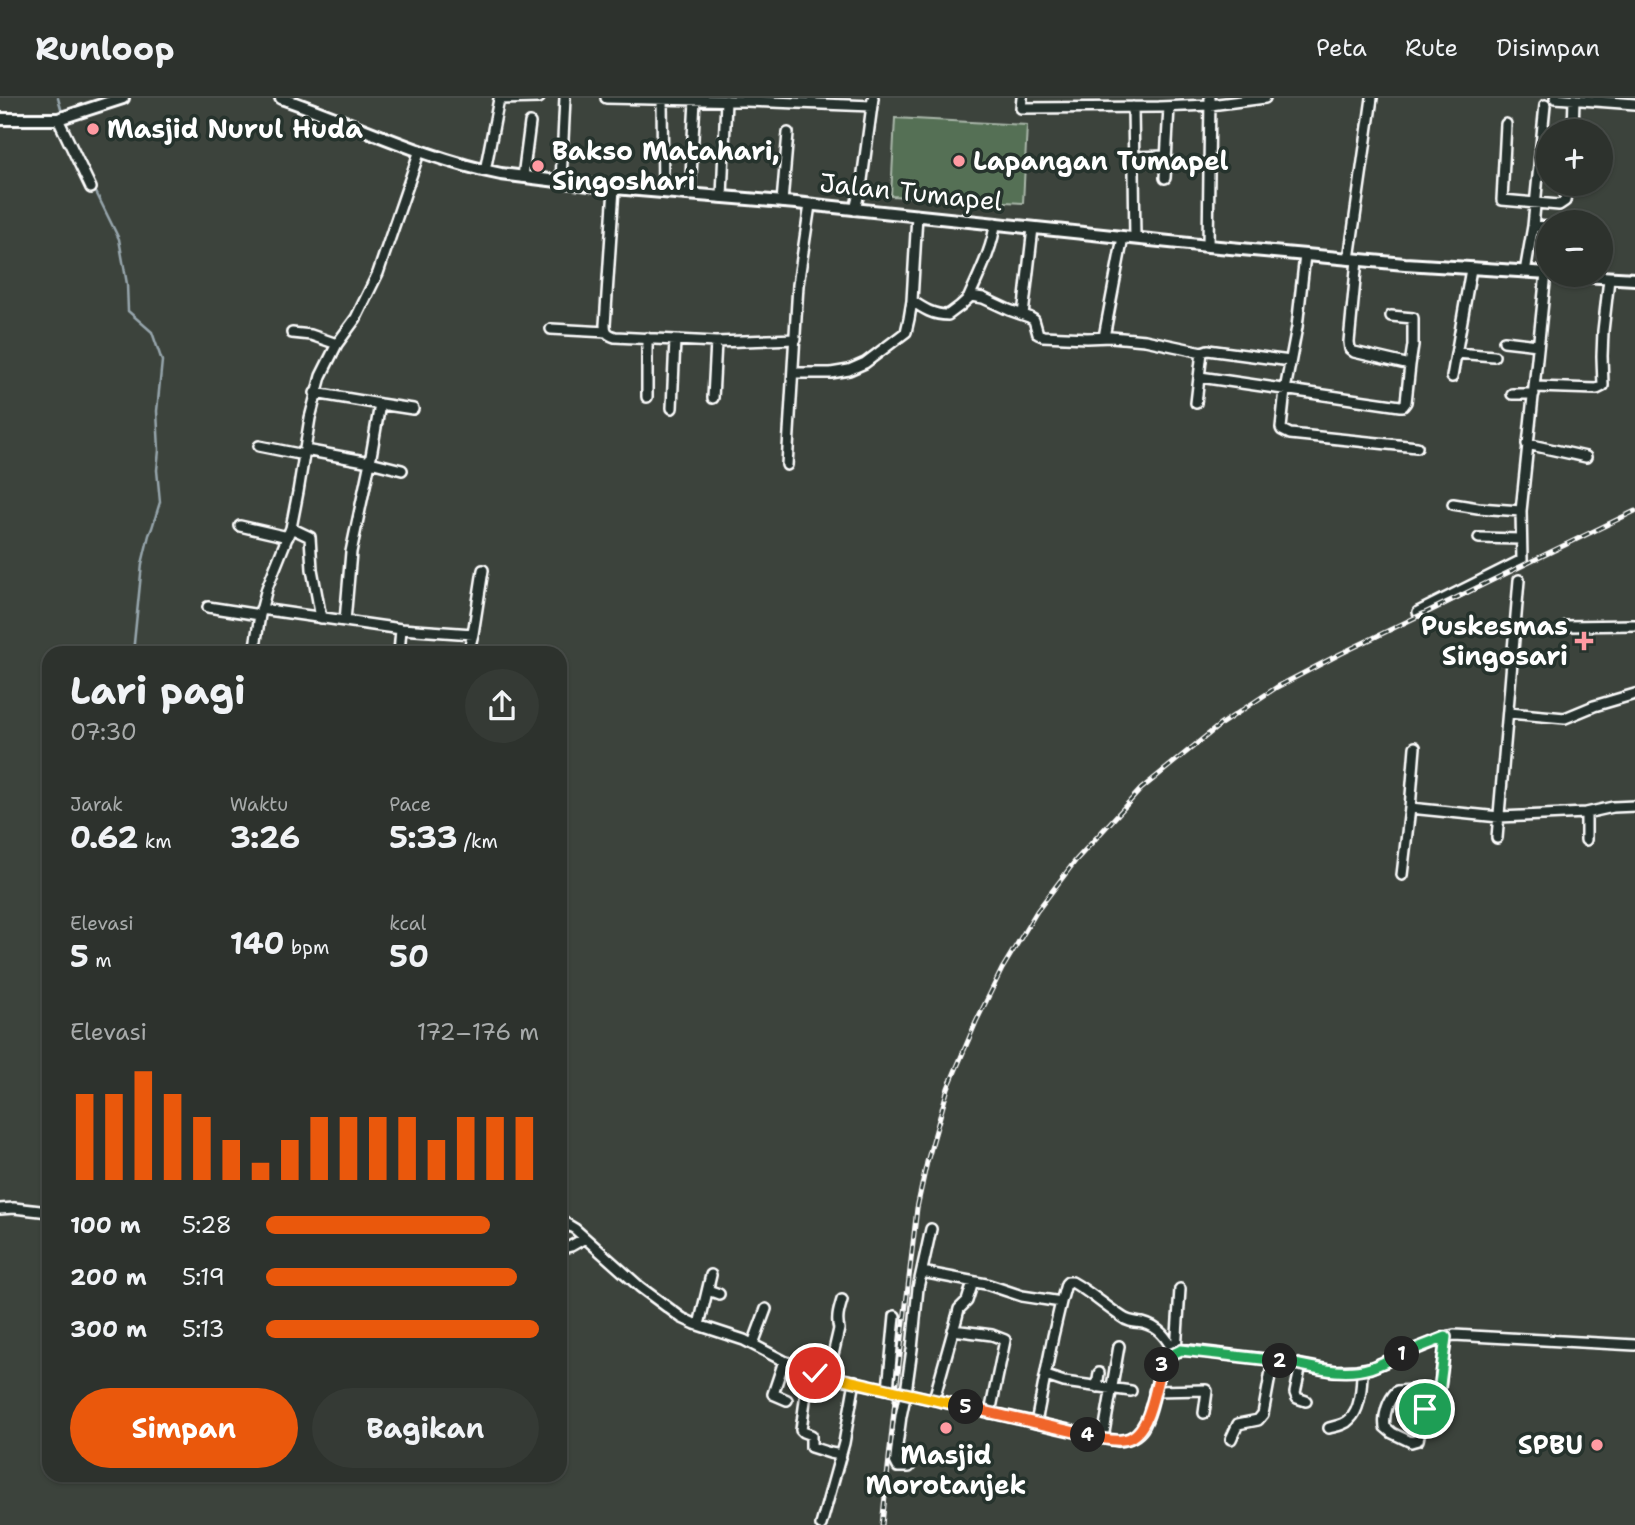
<!DOCTYPE html>
<html lang="id">
<head>
<meta charset="utf-8">
<style>
	:root { --surface:#2d322d; --page:#353a35; --text:#f1f3f6; --muted:#a7aaaa; --line:#484d49; --accent:#ea580c }
	body { margin:0; font-family:"Shantell Sans",sans-serif; background:var(--page); color:var(--text); height:100vh; display:flex; flex-direction:column; font-size:26px; white-space:nowrap }
	* { box-sizing:border-box; margin:0 }
	p { font-size:23px; color:var(--muted) }
	.icon { flex:none; width:38px; height:38px; fill:none; stroke:currentColor; stroke-width:2; stroke-linecap:round; stroke-linejoin:round }
	.map { position:relative; flex:1; overflow:hidden }
	.panel { position:absolute; left:42px; top:548px; width:525px; height:836px; display:flex; flex-direction:column; background:var(--surface); border-radius:21px; box-shadow:0 2px 5px #0004,0 0 0 2px var(--line) }
	.panel>* { flex:none }
	.fabs { position:absolute; left:1536px; top:21px; display:grid; gap:14px }
	.fabs a { display:grid; place-items:center; width:77px; height:77px; border-radius:50%; background:var(--surface); box-shadow:0 2px 5px #0004,0 0 0 2px var(--line); font-size:35px }
	.pin { position:absolute; display:grid; place-items:center; width:60px; height:60px; color:#fff; margin:-30px; border:4px solid #fff; border-radius:50%; box-shadow:0 2px 7px #0007 }
	.km { position:absolute; width:35px; height:35px; margin:-18px; border-radius:50%; background:#222; color:#fff; font-size:19px; line-height:35px; text-align:center }
	.round { display:grid; place-items:center; flex:none; width:74px; height:74px; border-radius:37px; background:var(--page) }
	.summary { display:flex; align-items:center; justify-content:space-between; height:119px; padding:0 28px }
	h1 { font-size:38px; font-weight:700; line-height:52px }
	.figures { display:grid; grid-template-columns:repeat(3,1fr); gap:10px; height:119px; padding:7px 28px }
	.figures div { display:grid; align-content:center }
	.figures b { font-size:30px; font-weight:700 }
	.figures small { font-size:19px; font-weight:400 }
	.figures p { font-size:19px }
	.chart { height:196px; padding:14px 28px }
	.chart p { display:flex; justify-content:space-between }
	.chart svg { width:100%; height:126px; margin-top:7px; stroke:var(--accent); stroke-width:6 }
	.action { display:flex; gap:14px; margin-top:auto; padding:14px 28px }
	.action a { flex:1; height:80px; border-radius:42px; background:var(--accent); color:#fff; font-size:28px; font-weight:700; line-height:80px; text-align:center }
	.action a+a { background:var(--page); color:var(--text) }
	ul { padding:0 28px; list-style:none; font-size:23px }
	li { display:grid; grid-template-columns:112px 84px 1fr; align-items:center; height:52px }
	li i { height:18px; border-radius:9px; background:var(--accent) }
	header { display:flex; align-items:center; gap:42px; box-sizing:border-box; height:98px; padding:0 35px; background:var(--surface); border-bottom:2px solid var(--line) }
	header strong { font-size:33px }
	nav { display:flex; gap:38px; margin-inline-start:auto; font-size:24px }
	.map>svg:first-child { display:block }
</style>
</head>
<body>
<header>
<strong>Runloop</strong>
<nav><a>Peta</a><a>Rute</a><a>Disimpan</a></nav>
</header>
<div class="map">
<svg width="1635" height="1427" viewBox="0 0 1635 1427">
	<rect width="100%" height="100%" fill="#3c433c"/>
	<filter id="ink" filterUnits="userSpaceOnUse"><feTurbulence type="fractalNoise" baseFrequency=".0143" numOctaves="2"/><feDisplacementMap in="SourceGraphic" scale="14" xChannelSelector="R" yChannelSelector="G"/><feConvolveMatrix kernelMatrix="1 2 1 2 8 2 1 2 1" color-interpolation-filters="sRGB"/></filter>
	<g filter="url(#ink)">
		<path fill="#556f55" stroke="#aab7aa" stroke-width="2" d="M895,20L1027,27L1023,105L891,98Z"/>
		<g fill="none" stroke-linecap="round" stroke-linejoin="round">
			<path stroke="#97a6ad" stroke-width="2.5" d="M58,0L62,14
				M93,88L119,141L127,186L128,213L152,234L162,263L157,313L159,352L157,372L160,404L152,430L149,437L142,466L133,555"/>
			<g stroke="#fff" stroke-width="14">
				<path id="minor" d="M606,0L746,3L872,8
					M1022,0L1021,10L1159,9L1210,7L1265,0
					M1555,0L1635,6
					M662,1L663,94
					M1133,9L1135,140
					M58,21L91,90
					M1506,26L1502,102L1559,107L1565,103L1567,86
					M1573,33L1574,1
					M1134,59L1166,58
					M485,73L499,1L539,0
					M523,79L530,25
					M1165,80L1169,9
					M561,83L565,0
					M614,90L605,227C605,235 609,237 615,239L716,244L796,241
					M690,97L695,2
					M722,99L726,2
					M782,104L788,35
					M855,112L862,82L873,0
					M1533,128L1549,129
					M1208,148L1210,0
					M1305,157L1297,229L1285,292L1281,330L1282,332L1290,336L1417,349
					M1349,161L1372,0
					M1525,174L1533,128L1545,7
					M969,199C978,179 994,147 995,125
					M912,203C924,211 933,217 948,217L960,208L971,198L983,200L1009,212L1029,219L1034,222L1038,236L1043,238L1087,240L1111,239L1145,242L1202,254L1208,252L1290,263
					M1023,217L1033,130
					M1391,218L1413,220V247L1410,267
					M551,231L607,234
					M292,235L311,237L337,246
					M1104,239L1123,139
					M1504,243L1538,247
					M1456,255L1494,258
					M793,275H831L849,272L865,265L906,234L909,221L912,203L917,117
					M1200,279L1400,308H1403L1406,304L1410,267L1354,254L1350,251L1349,244L1357,162
					M1452,279L1471,171
					M1535,289L1597,291L1603,288L1602,258L1603,233L1609,181
					M315,295L380,306
					M1512,296H1534
					M647,299V240
					M713,300L716,244
					M1196,305L1202,254
					M672,310L675,242
					M1527,346L1586,359
					M259,348L304,357
					M305,352L370,364L351,454L345,523
					M787,367L798,187L810,107
					M402,372L370,364L380,306L413,311
					M1453,406L1478,410L1521,413
					M240,428L288,439
					M291,430L310,439L312,471L321,520
					M1479,440L1520,441
					M208,509L260,517
					M261,511L401,531L473,536L468,555
					M1418,514L1522,462L1521,413L1546,175
					M1566,528L1635,527
					M473,536L483,472
					M254,555L260,517L267,490L291,430L298,394L310,320L321,278L337,246L356,220L378,175L420,52
					M399,555L401,531
					M1509,615L1565,620L1594,608L1635,596
					M1410,710L1415,649
					M1586,715V742
					M1497,740L1519,482
					M1402,777L1410,710L1499,719L1586,715L1613,709L1635,708
					M0,1111L14,1110L49,1114
					M560,1122L575,1131L640,1189L682,1220L695,1226L744,1242L784,1263L815,1275L1118,1343C1127,1342 1137,1339 1143,1330C1153,1314 1156,1282 1163,1263L1165,1260L1176,1253L1188,1252L1273,1262L1334,1273L1357,1272L1370,1270L1446,1239L1454,1237L1635,1247
					M560,1151L571,1148L585,1140
					M922,1174L986,1186L1022,1198L1061,1204L1066,1186L1068,1184H1072C1090,1194 1105,1208 1122,1219C1128,1224 1135,1224 1143,1225C1159,1229 1167,1240 1174,1254
					M708,1192L719,1196
					M699,1227L711,1177
					M953,1232L992,1237L1005,1242L990,1315
					M753,1246L766,1211
					M1176,1253L1180,1191
					M784,1263L773,1296L787,1302
					M1301,1267L1295,1295L1297,1300L1306,1303
					M809,1273L801,1332L803,1334L811,1337V1349L830,1355L841,1357
					M828,1278L839,1231C836,1221 839,1212 842,1202
					M1046,1278L1064,1284L1131,1293
					M1097,1289L1099,1275
					M888,1291L895,1218
					M1154,1293L1206,1292L1207,1293L1204,1315
					M1437,1299L1412,1292L1397,1293C1388,1302 1383,1317 1385,1329L1392,1335L1411,1344L1418,1342C1421,1331 1421,1317 1427,1308C1430,1303 1435,1301 1439,1295L1446,1239
					M934,1301L957,1219L959,1211L967,1203L973,1184
					M1036,1325L1053,1238L1061,1204
					M1329,1330C1336,1328 1345,1327 1350,1321C1361,1311 1362,1284 1362,1271
					M1103,1340L1119,1248
					M1231,1341L1238,1326L1258,1322L1263,1316L1273,1262
					M909,1369H898L895,1363L901,1318L906,1294L912,1251L918,1190L931,1131
					M821,1427L844,1345L855,1283"/>
			</g>
			<g stroke="#fff" stroke-width="16">
				<path id="tertiary" d="M281,0C354,25 425,61 501,76L614,90L796,105L1208,148L1405,166L1549,175
					M0,21H58L123,0
					M1565,177L1635,181"/>
			</g>
			<use href="#minor" stroke="#26332d" stroke-width="9"/>
			<use href="#tertiary" stroke="#26332d" stroke-width="10"/>
			<g stroke="#fff" stroke-width="5">
				<path id="rail" d="M882,1427L896,1293L917,1110L927,1064L948,990L976,924L1002,871L1037,813L1076,762L1141,691L1221,626L1277,589L1340,556L1635,413"/>
			</g>
			<use href="#rail" stroke="#26332d" stroke-width="2.5" stroke-dasharray="8" stroke-linecap="butt"/>
		</g>
	</g>
	<g fill="none" stroke-linecap="round" stroke-linejoin="round" filter="url(#ink)">
		<g stroke="#fff" stroke-width="14">
			<path id="split-1" d="M1402,1256L1446,1239L1439,1295L1425,1311"/>
		</g>
		<g stroke="#fff" stroke-width="14">
			<path id="split-2" d="M1280,1263C1310,1268 1341,1279 1370,1270C1381,1266 1391,1261 1402,1256"/>
		</g>
		<g stroke="#fff" stroke-width="14">
			<path id="split-3" d="M1162,1267L1165,1260L1181,1252L1280,1263"/>
		</g>
		<g stroke="#fff" stroke-width="14">
			<path id="split-4" d="M1088,1337C1098,1340 1111,1343 1122,1342C1151,1340 1154,1289 1162,1267"/>
		</g>
		<g stroke="#fff" stroke-width="14">
			<path id="split-5" d="M966,1309L1088,1337"/>
		</g>
		<g stroke="#fff" stroke-width="14">
			<path id="split-6" d="M843,1281L966,1309"/>
		</g>
		<g stroke="#fff" stroke-width="14">
			<path id="split-7" d="M815,1275L843,1281"/>
		</g>
		<use href="#split-1" stroke="#22a559" stroke-width="9"/>
		<use href="#split-2" stroke="#22a559" stroke-width="9"/>
		<use href="#split-3" stroke="#22a559" stroke-width="9"/>
		<use href="#split-4" stroke="#f0652b" stroke-width="9"/>
		<use href="#split-5" stroke="#f0652b" stroke-width="9"/>
		<use href="#split-6" stroke="#f5b400" stroke-width="9"/>
		<use href="#split-7" stroke="#f5b400" stroke-width="9"/>
	</g>
	<g fill="#ff9aa2" stroke="#26332d" stroke-width="2.5">
		<circle cx="93" cy="31" r="7"/>
		<circle cx="959" cy="63" r="7"/>
		<circle cx="538" cy="68" r="7"/>
		<path d="M1580.5 532.5h7v7h7v7h-7v7h-7v-7h-7v-7h7z"/>
		<circle cx="946" cy="1330" r="7"/>
		<circle cx="1597" cy="1347" r="7"/>
	</g>
	<g text-anchor="middle" stroke-width="7" stroke-linejoin="round" paint-order="stroke">
		<g font-size="26" font-weight="bold" fill="#fff" stroke="#26332d" text-anchor="start">
			<text x="107" y="40">Masjid Nurul Huda</text>
			<text x="552" y="62">Bakso Matahari,<tspan x="552" dy="30">Singoshari</tspan></text>
			<text x="973" y="72">Lapangan Tumapel</text>
			<text x="1568" y="537" text-anchor="end">Puskesmas<tspan x="1568" dy="30">Singosari</tspan></text>
			<text x="1583" y="1356" text-anchor="end">SPBU</text>
			<text x="946" y="1366" text-anchor="middle">Masjid<tspan x="946" dy="30">Morotanjek</tspan></text>
		</g>
		<g font-size="26" fill="#fff" stroke="#26332d">
			<text transform="translate(911 94) rotate(6)" y="9">Jalan Tumapel</text>
		</g>
	</g>
</svg>
<div class="fabs">
<a>+</a>
<a>−</a>
</div>
<div class="pin" style="left:1425px;top:1311px;background:#1e9e55"><svg class="icon" aria-label="arrive" viewBox="0 0 24 24"><path d="M6 21V4h12l-3 4 3 4H6"/></svg></div>
<div class="pin" style="left:815px;top:1275px;background:#d93025"><svg class="icon" aria-label="check" viewBox="0 0 24 24"><path d="M5 12l5 5 9-10"/></svg></div>
<b class="km" style="left:1402px;top:1256px">1</b>
<b class="km" style="left:1280px;top:1263px">2</b>
<b class="km" style="left:1162px;top:1267px">3</b>
<b class="km" style="left:1088px;top:1337px">4</b>
<b class="km" style="left:966px;top:1309px">5</b>
<section class="panel">
<div class="summary"><div><h1>Lari pagi</h1><p>07:30</p></div><a class="round"><svg class="icon" aria-label="share" viewBox="0 0 24 24"><path d="M12 15V3M7 8l5-5 5 5M5 13v7h14v-7"/></svg></a></div>
<div class="figures">
<div><p>Jarak</p><b>0.62<small> km</small></b></div>
<div><p>Waktu</p><b>3:26</b></div>
<div><p>Pace</p><b>5:33<small> /km</small></b></div>
</div>
<div class="figures">
<div><p>Elevasi</p><b>5<small> m</small></b></div>
<div><b>140<small> bpm</small></b></div>
<div><p>kcal</p><b>50</b></div>
</div>
<div class="chart"><p><span>Elevasi</span>172–176 m</p>
<svg viewBox="0 0 160 44" preserveAspectRatio="none"><path d="M5 44V14M15 44V14M25 44V6M35 44V14M45 44V22M55 44V30M65 44V38M75 44V30M85 44V22M95 44V22M105 44V22M115 44V22M125 44V30M135 44V22M145 44V22M155 44V22"/></svg>
</div>
<ul>
<li><b>100 m</b>5:28<i style="width:82%"></i></li>
<li><b>200 m</b>5:19<i style="width:92%"></i></li>
<li><b>300 m</b>5:13<i style="width:100%"></i></li>
</ul>
<div class="action"><a>Simpan</a><a>Bagikan</a></div>
</section>
</div>
</body>
</html>
